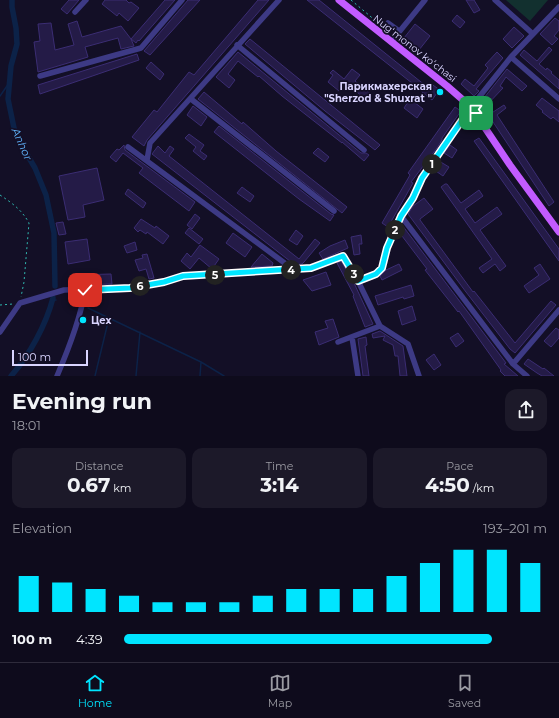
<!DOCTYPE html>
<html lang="en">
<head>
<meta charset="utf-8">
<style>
	:root { --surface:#0e0b1c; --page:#1c1929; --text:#f1f3f6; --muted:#9b9ba3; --line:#2e2b3b; --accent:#00e5ff }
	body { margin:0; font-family:Montserrat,sans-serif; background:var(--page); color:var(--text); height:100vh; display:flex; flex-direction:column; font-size:15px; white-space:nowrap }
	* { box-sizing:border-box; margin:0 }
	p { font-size:13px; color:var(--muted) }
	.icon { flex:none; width:22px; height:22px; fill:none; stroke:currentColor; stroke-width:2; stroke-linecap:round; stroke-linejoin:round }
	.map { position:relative; height:376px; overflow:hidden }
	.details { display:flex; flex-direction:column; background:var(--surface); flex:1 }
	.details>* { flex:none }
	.scale { position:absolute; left:12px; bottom:10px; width:76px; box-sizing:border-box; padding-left:4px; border:2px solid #d9d4ff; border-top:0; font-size:11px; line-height:14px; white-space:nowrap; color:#d9d4ff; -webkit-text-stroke:3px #130f26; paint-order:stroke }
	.pin { position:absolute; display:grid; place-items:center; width:34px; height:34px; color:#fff; margin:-17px; border-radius:8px; box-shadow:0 2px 6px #0006 }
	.km { position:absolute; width:20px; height:20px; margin:-10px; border-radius:50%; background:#222; color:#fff; font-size:11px; line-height:20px; text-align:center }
	.round { display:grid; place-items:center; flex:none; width:42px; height:42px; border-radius:12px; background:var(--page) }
	.head { display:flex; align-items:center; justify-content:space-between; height:68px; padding:0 12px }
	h1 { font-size:22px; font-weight:700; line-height:30px }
	.figures { display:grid; grid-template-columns:repeat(3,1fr); gap:6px; height:68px; padding:4px 12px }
	.figures div { display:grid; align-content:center; border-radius:10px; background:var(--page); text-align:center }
	.figures b { font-size:20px; font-weight:700 }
	.figures small { font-size:11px; font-weight:400 }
	.figures p { font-size:11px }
	.chart { height:112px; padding:8px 12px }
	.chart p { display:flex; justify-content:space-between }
	.chart svg { width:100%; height:72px; margin-top:4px; stroke:var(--accent); stroke-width:6 }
	ul { padding:0 12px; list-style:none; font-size:13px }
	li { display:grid; grid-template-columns:64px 48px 1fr; align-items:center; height:30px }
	li i { height:10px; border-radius:5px; background:var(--accent) }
	.menu { display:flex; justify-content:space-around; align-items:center; height:56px; border-top:1px solid var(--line); background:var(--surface); font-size:11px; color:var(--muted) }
	.menu a { display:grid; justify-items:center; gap:2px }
	.menu .on { color:var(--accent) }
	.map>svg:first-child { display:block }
</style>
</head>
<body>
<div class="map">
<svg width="559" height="376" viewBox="0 0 559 376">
	<rect width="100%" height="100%" fill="#130f26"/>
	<path fill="#12302f" d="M506,0H548L530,21Z"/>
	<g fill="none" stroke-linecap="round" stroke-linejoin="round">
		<path stroke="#0c2248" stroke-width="1.5" d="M0,96L9,83
			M53,300H56
			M88,308L201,362L224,376
			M95,376L109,318
			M136,376L140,332
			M200,376L201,362"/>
		<path stroke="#0c2248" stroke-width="5.5" d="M12,0V7L16,28L17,44L11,66L8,99L14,128L22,146L35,168L46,195L54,233L55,286
			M11,376C29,356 46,325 53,298"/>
	</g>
	<path fill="#241b47" stroke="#3b2d73" d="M69,0H79L67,14L61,9Z
		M105,0H126L129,3L131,2L139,8L128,21L119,13L117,16L102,4Z
		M165,0H175L139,41L138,40L136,43L131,39L134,46L121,49L118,38L85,47L88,57L38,72L34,42L40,41L38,24L51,23L55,50L74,45L68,24L77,21L82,37L121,26L131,39Z
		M188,0H200L150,55L144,51Z
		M258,0H269L147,140L144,146L132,137L154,110L157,112L189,72L194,75Z
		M307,0H319L426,86L430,83L444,93L441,96L437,93L432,100L422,92V91Z
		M466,0H474L480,10L474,13Z
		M457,15L465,22L460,28L452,21Z
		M555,18L559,21V30L554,36L558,39L552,45L540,34Z
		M415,24L430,36L419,50L404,38Z
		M514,27L524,36L512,48L503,39Z
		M250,39L380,145L375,150L325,111L245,44Z
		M549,47L552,50L539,64L546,70L547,68L552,72L551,73L559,80V89L520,55L524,50L537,61Z
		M238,52L361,153H366L369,155L364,161L342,142V143L282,96L259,76L258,77L238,61L228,74L235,80L229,88L216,77Z
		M497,52L503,58L476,89L479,91L474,96L461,84L465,79L474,86L488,68L485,65Z
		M137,54L139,60L40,94L38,85Z
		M151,62L164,74L160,80L146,68Z
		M352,69L360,75L355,81L372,95L367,101L346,82L339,91L328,82L333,75L330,73L333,70L344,79Z
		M507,69L527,86L522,91L506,77L500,86L503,88L485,107L480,103Z
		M204,92L242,124L243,122L276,151L347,207L342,213L198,99Z
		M542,98L559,111V122L553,117L551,119L542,112L543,111L536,105Z
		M410,99L423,109L417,118L404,108Z
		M504,105L506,108L497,115L554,202L549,206L491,119L492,118L490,114Z
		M193,106L207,117L201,126L187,115Z
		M455,107L461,111L442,138V140L437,148L411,182L413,183L388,227L382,223L410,175L408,173Z
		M219,126L331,214L334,215L330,221L299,199L214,132Z
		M189,134L204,145L200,151L207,156L204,160L193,151L196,147L185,138Z
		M479,138L559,249V261L474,141Z
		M124,145L125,150L195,202L189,211L139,173L143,168L123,153L116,162L110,157L117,149L119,150Z
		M450,145L457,150L452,158L444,153Z
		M158,146L165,153L170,146L174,149L169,156L299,259L315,239L320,243L304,262L302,264L295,265L152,154Z
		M318,148L329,157L325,162L313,153Z
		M439,161L449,167L443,176L433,169Z
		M97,168L104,200L83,205L85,217L68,220L59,176Z
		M445,184H447L461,203L479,190L483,196L465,209L475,223L497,207L502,214L480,230L506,266L500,271L495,264L483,273L479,268L492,259L441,187Z
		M242,187L254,196L250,202L237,193Z
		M128,189L146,203L143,208L125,194Z
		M424,198L433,209L420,219V220L473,292L474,291L515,343L551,301L556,305L515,353L510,349L466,292L408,214L413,206Z
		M195,214L200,218L192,229L187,225Z
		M141,219L155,228L156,226L169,236L163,244L147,232L146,234L140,230L138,232L134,228Z
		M63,222L66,234L59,235L56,223Z
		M402,225L464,307L506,363L504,364L518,376H505L500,371L501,370L459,311L458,312L425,270L427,269L399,232Z
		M189,228L203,239L199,244L185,233Z
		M296,230L303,236L297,245L289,240Z
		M233,233L252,247L245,257L226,243Z
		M361,235L362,244H359L360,254L354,255L351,237Z
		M87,239L90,260L68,264L65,242Z
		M345,240L348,248L323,259L319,253L330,246Z
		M135,242L137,250L127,253L124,246Z
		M200,245L219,259L212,269L199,258L190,269L181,261L187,253L191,257Z
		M147,254L154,278L149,279L146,269L139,271L135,260L143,258L142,255Z
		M262,254L273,263L272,266L251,267Z
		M341,261L354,283L373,324L365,327L353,296L354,295L337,263Z
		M399,264L402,270L382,280L380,276L386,270Z
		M540,264L550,279L529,293L524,286L539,275L534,268Z
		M326,272L331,285L312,291L303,280Z
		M111,274L112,284L76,285V275Z
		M411,285L414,296L404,299L403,297L378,305L375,296Z
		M412,306L416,320L402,325L398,311Z
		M333,319L339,337L319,345L315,332L328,328L325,321Z
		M556,328L559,330V338L551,347L544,341Z
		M380,331L403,346L407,376H400L398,356H395L393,345L383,340L385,336L373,338L372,334Z
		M458,333L464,341L456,347L450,338Z
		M366,337L367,345L365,346L369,376H363L358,339Z
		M434,354L441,365L434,370L426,360Z
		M528,359L543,369L544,368L554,376H542L537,373L524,364Z"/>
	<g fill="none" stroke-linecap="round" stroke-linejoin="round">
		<path stroke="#2fb8b0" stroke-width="1" stroke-dasharray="2 3" stroke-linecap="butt" d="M351,0L383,27
			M0,195C12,203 22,210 29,223L24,282L21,297
			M0,305L13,304"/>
		<path stroke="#3d3a85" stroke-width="5.5" d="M495,0L533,34
			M75,12L86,0
			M388,23L399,31
			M391,42L425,0
			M237,45L364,150
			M511,57L559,99
			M40,76L141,48L182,0
			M191,99L334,211
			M128,147L294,270
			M147,160L150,143L279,0
			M401,216L513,364L527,376
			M358,281L376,274L382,268L387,248L401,216L413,198L422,178L464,116L511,57L559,7
			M0,332L20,303L64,290L130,288L164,282L183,276L311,268L343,256L358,281L380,326L408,344L419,376
			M352,337L358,376
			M338,342L380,326
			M513,364L559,310
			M57,376C69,348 80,320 85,291"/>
		<path stroke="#c25bff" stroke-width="7" d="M339,0L447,86L471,107L510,165L559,232"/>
	</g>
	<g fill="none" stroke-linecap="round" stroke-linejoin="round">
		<g stroke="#fff" stroke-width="8">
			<path id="route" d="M85,290L130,288L164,282L183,276L311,268L343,256L358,281L376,274L382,268L387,248L401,216L413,198L422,178L471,107L476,113"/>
		</g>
		<use href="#route" stroke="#00e5ff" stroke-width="5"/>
	</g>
	<g fill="#00e5ff" stroke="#130f26" stroke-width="1.5">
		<circle cx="440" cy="92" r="4"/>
		<circle cx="83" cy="320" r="4"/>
	</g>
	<g text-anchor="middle" stroke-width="3.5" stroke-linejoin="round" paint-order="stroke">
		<g font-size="10" fill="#d9d4ff" stroke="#130f26">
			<text transform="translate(415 48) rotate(38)" y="4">Nugʻmonov koʻchasi</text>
		</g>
		<g font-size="10" font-weight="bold" fill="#d9d4ff" stroke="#130f26" text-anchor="end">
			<text x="432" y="90">Парикмахерская<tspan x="432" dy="12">"Sherzod &amp; Shuxrat "</tspan></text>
			<text x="91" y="324" text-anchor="start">Цех</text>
		</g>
		<g font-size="11" font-style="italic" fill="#62b6ff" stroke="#130f26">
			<text transform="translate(22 144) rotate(66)" y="4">Anhor</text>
		</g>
	</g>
</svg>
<div class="scale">100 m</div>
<div class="pin" style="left:476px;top:113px;background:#1e9e55"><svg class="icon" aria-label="arrive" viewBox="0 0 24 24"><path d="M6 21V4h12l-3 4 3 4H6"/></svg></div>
<div class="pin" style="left:85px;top:290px;background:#d93025"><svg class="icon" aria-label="check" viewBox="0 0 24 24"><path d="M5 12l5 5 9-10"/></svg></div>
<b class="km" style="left:432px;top:164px">1</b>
<b class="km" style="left:395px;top:230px">2</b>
<b class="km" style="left:354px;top:274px">3</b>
<b class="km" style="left:291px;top:270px">4</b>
<b class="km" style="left:215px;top:275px">5</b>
<b class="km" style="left:140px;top:286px">6</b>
</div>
<section class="details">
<div class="head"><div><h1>Evening run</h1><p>18:01</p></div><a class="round"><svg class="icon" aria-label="share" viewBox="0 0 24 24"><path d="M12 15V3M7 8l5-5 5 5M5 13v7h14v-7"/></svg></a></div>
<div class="figures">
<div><p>Distance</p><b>0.67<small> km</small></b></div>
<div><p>Time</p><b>3:14</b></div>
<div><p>Pace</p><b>4:50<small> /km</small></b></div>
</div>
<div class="chart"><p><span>Elevation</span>193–201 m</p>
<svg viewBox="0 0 160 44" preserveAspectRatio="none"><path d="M5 44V22M15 44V26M25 44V30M35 44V34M45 44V38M55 44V38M65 44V38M75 44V34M85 44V30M95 44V30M105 44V30M115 44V22M125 44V14M135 44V6M145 44V6M155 44V14"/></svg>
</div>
<ul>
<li><b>100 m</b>4:39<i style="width:87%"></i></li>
</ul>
</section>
<nav class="menu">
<a class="on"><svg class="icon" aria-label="home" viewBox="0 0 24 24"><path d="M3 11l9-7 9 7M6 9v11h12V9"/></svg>Home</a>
<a><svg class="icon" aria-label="map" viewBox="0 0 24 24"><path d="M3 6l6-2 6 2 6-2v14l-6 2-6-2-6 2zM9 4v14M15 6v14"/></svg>Map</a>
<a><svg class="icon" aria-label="saved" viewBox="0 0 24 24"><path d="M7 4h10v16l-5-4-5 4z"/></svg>Saved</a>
</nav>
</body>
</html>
